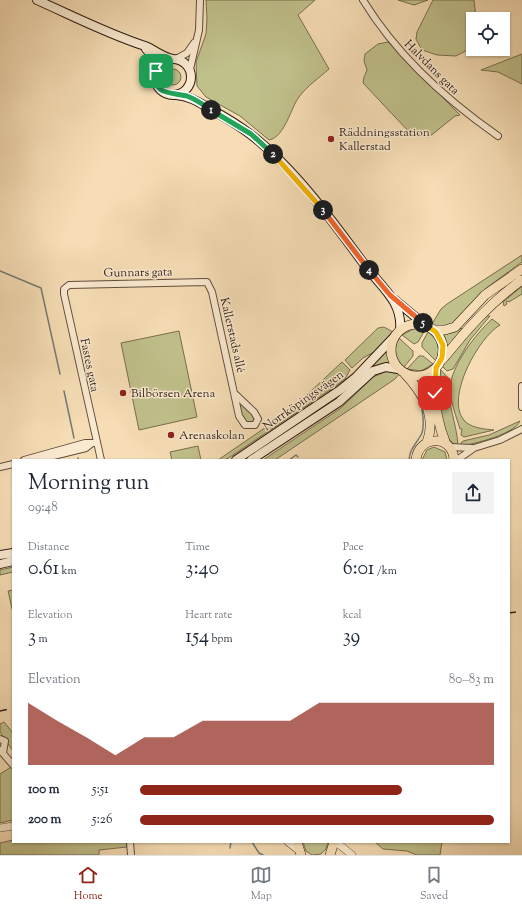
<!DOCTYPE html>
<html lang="en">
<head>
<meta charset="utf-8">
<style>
	:root { --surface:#fff; --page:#f2f2f3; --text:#1f2937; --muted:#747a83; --line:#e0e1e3; --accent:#8f2418 }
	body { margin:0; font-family:"Sorts Mill Goudy",serif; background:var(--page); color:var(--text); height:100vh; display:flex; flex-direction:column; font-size:15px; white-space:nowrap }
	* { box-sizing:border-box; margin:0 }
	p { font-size:13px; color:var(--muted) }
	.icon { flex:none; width:22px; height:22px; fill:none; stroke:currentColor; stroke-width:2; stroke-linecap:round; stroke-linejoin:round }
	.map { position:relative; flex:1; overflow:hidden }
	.side { position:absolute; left:12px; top:459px; width:498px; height:384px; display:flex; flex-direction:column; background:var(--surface); border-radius:0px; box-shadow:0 1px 3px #0004 }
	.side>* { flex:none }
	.controls { position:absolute; left:466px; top:12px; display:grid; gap:8px }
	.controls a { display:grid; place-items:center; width:44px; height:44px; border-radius:0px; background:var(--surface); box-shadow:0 1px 3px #0004; font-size:20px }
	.pin { position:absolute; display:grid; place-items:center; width:34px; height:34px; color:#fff; margin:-17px; border-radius:8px; box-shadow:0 2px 6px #0006 }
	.km { position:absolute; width:20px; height:20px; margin:-10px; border-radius:50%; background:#222; color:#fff; font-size:11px; line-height:20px; text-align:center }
	.round { display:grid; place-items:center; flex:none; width:42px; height:42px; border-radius:0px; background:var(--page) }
	.overview { display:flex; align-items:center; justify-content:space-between; height:68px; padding:0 16px }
	h1 { font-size:22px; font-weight:600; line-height:30px }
	.metrics { display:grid; grid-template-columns:repeat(3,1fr); gap:6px; height:68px; padding:4px 16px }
	.metrics div { display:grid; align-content:center }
	.metrics b { font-size:20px; font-weight:600 }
	.metrics small { font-size:11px; font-weight:400 }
	.metrics p { font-size:11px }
	.chart { height:112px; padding:8px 16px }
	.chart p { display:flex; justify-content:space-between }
	.chart svg { width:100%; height:72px; margin-top:4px; fill:var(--accent); opacity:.7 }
	ul { padding:0 16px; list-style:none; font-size:13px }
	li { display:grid; grid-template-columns:64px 48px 1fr; align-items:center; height:30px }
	li i { height:10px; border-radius:5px; background:var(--accent) }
	.tabs { display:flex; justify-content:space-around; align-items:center; height:56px; border-top:1px solid var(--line); background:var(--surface); font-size:11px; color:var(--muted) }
	.tabs a { display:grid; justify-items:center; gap:2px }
	.tabs .on { color:var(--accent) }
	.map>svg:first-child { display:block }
</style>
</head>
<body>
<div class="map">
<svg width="522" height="855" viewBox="0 0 522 855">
	<rect width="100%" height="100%" fill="#f6ddb5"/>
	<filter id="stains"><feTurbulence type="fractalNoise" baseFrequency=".005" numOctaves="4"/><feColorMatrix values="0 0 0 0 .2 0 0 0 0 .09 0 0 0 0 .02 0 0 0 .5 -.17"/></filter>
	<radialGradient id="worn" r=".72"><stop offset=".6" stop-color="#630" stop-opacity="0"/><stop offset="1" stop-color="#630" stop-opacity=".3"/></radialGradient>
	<path fill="#c0c08b" stroke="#786e4e" d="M206,0H315L298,15L329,69C319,78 307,86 299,97C291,107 285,137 269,140L240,116L206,97L197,86L196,62L206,34L207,19Z
		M398,0H428L414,5Z
		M433,0H474L476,19H473V47L456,56L437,55L422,50L416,39L417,32Z
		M388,42L460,115L455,116L429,137L412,135L363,83L364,77L367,70L364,61L365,54L378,44Z
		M522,54V84L498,72L481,70Z
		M165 77a8 8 0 1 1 16 0a8 8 0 1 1-16 0Z
		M522,255V262L485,289L456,322L448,326H437L432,324L441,309L447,304Z
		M522,286V294L509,302L508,301L506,302L507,304L504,306L503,302Z
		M487,316H490L470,340L453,369L447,371L442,366L470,331Z
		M492,319L500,325C479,337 446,396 463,419C469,428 484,429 494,430L464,437L461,435L462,429H460C456,416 451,403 450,390C450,366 476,334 492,319Z
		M384,327L393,332L376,351L363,358L352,368L345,360L378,328Z
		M415,328L425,330L418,342L414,344L402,335Z
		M461,328L462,329L447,347L442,335L455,332Z
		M179,331L197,417L139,430L121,343Z
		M428,332C438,339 441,350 436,361L422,347V343Z
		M399,338L413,351V356L404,367C395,359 393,348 399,338Z
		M387,349L390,363L381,364L373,367L353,387L329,405L246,460H242L329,402Z
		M419,356H423L433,364L421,371L407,369Z
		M342,362L350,370L345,379L336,386L230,457L225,460H218L291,410Z
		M440,369L449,379C446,402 457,423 458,446C437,440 439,386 440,369Z
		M387,371L399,374L395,379L275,460H263L341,408L373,377Z
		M238,401L254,417L253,423H247L242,419Z
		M520,421C515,434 474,444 461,446V443L463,441L489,435Z
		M198,446L201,460H172L170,452Z
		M434,447L445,452L447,460H422L427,450Z
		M13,567V572L0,575V570Z
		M13,590V613L8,591Z
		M4,722L13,733V751L0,732V724Z
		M11,767L13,770V820L0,823V774Z
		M13,840V842H126L127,847L99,850V855H0V843Z
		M303,842H328L326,849L321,854L312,855L306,851Z
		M375,842H442L440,855H417L407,851L383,849Z"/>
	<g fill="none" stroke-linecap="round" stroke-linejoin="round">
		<path stroke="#737b75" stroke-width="1.5" d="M0,271L41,288L60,374
			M64,391L74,438
			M78,458L79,460
			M289,460L296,455L298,457
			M409,460C410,448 416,444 421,435C425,428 423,417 422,409
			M252,842L259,853L263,855
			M230,848L231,842"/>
		<g stroke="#624c3b" stroke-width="8">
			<path id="minor" d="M363,0C397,56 445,99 498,136
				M176,59L187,53L194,43
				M190,69L199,30L200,0
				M522,386V407
				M450,447L472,448
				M24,460L85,443H96
				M37,460L86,448L91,444
				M101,460L64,294V289L69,285L207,282L212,292L239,416L245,425H255L258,419L254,412L235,394
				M457,460L474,448L500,440L522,429
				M0,467L13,464
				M0,739L5,741L3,753
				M0,750L13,765
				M130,842L131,855"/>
		</g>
		<g stroke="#624c3b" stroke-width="8">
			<path id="tertiary" d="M0,828L13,826
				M288,842L297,849
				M336,842L352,855"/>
		</g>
		<g stroke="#301c12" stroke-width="10">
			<path id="secondary" d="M37,0C73,16 108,34 145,46C155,50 162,57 173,59
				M146,49L155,59L156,71
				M155 77a18 18 0 1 1 36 0a18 18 0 1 1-36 0Z
				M176,95C190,96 200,103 212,110C225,117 238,125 250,134C294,168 331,219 364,264C379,285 403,301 400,330
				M395,300L425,325
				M236,460L340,390L356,377L395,336
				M251,460L339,402L373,371L386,367L398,369
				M0,555L13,553
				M0,564L13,561"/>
		</g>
		<g stroke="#301c12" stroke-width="10">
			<path id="primary" d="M391 350a26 26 0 1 1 52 0a26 26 0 1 1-52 0Z
				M434,330H445L455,327L485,295L522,269
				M443,359C467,329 491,302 522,280
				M436,368C433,394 436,420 446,444
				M405,374C423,393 437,416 427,442
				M416,460C418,435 453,434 454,460
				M297,842L301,855
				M330,855L334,842"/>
		</g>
		<use href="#minor" stroke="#f9e9cf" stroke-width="6"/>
		<use href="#tertiary" stroke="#f9e9cf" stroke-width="7"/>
		<use href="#secondary" stroke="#f9e9cf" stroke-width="8"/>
		<use href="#primary" stroke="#f6ddb5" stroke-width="9"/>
		<path stroke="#301c12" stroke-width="1.5" stroke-dasharray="7 7" stroke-linecap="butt" d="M509,613L522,611
			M0,711L13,708"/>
	</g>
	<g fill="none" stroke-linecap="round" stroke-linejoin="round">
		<g stroke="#fff" stroke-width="8">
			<path id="split-1" d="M156,71C152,96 171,92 187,96C195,99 204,105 211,110"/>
		</g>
		<g stroke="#fff" stroke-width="8">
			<path id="split-2" d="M211,110L251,134L273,154"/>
		</g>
		<g stroke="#fff" stroke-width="8">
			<path id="split-3" d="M273,154L323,210"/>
		</g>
		<g stroke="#fff" stroke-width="8">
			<path id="split-4" d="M323,210L369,270"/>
		</g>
		<g stroke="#fff" stroke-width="8">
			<path id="split-5" d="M369,270L390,295L423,323"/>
		</g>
		<g stroke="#fff" stroke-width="8">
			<path id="split-6" d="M423,323L436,332L443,345L442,358L436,368L435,393"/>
		</g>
		<use href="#split-1" stroke="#22a559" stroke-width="5"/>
		<use href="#split-2" stroke="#22a559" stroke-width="5"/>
		<use href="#split-3" stroke="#f5b400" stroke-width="5"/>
		<use href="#split-4" stroke="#f0652b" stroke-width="5"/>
		<use href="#split-5" stroke="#f0652b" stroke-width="5"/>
		<use href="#split-6" stroke="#f5b400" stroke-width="5"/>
	</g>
	<g fill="#8f2418" stroke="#f9e9cf" stroke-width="1.5">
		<circle cx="331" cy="139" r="4"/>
		<circle cx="123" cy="393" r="4"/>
		<circle cx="171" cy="435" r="4"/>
	</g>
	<g text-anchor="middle" stroke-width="3" stroke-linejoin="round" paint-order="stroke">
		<g font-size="12" fill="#301c12" stroke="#f9e9cf">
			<text transform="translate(432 67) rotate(45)" y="4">Halvdans gata</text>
			<text transform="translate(138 272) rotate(-1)" y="4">Gunnars gata</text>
			<text transform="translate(233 335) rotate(77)" y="4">Kallerstads allé</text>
			<text transform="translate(90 365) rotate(78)" y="4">Fastes gata</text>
			<text transform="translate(303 400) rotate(-35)" y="4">Norrköpingsvägen</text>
		</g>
		<g font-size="12" fill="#301c12" stroke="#f9e9cf" text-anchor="start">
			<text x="339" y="136">Räddningsstation<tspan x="339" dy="14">Kallerstad</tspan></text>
			<text x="131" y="397">Bilbörsen Arena</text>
			<text x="179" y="439">Arenaskolan</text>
		</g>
	</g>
	<rect width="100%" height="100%" filter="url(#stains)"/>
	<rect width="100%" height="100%" fill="url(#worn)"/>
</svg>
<div class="controls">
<a><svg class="icon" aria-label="locate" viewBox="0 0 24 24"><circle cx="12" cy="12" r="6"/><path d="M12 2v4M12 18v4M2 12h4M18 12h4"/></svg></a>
</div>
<div class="pin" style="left:156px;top:71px;background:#1e9e55"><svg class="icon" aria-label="arrive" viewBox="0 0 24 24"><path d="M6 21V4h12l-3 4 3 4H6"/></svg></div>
<div class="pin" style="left:435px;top:393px;background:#d93025"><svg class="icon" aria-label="check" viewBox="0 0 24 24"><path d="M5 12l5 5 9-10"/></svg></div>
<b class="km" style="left:211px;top:110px">1</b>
<b class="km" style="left:273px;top:154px">2</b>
<b class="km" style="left:323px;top:210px">3</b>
<b class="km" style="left:369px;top:270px">4</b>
<b class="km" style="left:423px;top:323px">5</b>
<section class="side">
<div class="overview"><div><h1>Morning run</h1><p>09:48</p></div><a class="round"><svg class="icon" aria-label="share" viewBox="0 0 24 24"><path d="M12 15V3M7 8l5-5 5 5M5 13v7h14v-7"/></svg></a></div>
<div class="metrics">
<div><p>Distance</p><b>0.61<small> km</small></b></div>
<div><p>Time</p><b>3:40</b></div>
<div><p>Pace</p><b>6:01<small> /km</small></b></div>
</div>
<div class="metrics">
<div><p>Elevation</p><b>3<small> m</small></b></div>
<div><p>Heart rate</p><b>154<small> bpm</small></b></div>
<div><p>kcal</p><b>39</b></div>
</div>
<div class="chart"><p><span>Elevation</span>80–83 m</p>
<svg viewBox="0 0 160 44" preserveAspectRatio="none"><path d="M0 44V6L10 17L20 27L30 38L40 27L50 27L60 17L70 17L80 17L90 17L100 6L110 6L120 6L130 6L140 6L150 6L160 6V44z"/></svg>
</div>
<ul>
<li><b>100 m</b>5:51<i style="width:74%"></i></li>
<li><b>200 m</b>5:26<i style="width:100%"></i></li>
</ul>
</section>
</div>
<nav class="tabs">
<a class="on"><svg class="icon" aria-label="home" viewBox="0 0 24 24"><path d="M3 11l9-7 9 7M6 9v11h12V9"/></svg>Home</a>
<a><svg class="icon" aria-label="map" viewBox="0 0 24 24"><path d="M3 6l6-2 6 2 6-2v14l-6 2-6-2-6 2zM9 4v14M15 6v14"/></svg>Map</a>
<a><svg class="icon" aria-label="saved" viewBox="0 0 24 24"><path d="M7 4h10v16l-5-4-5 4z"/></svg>Saved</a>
</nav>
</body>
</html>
